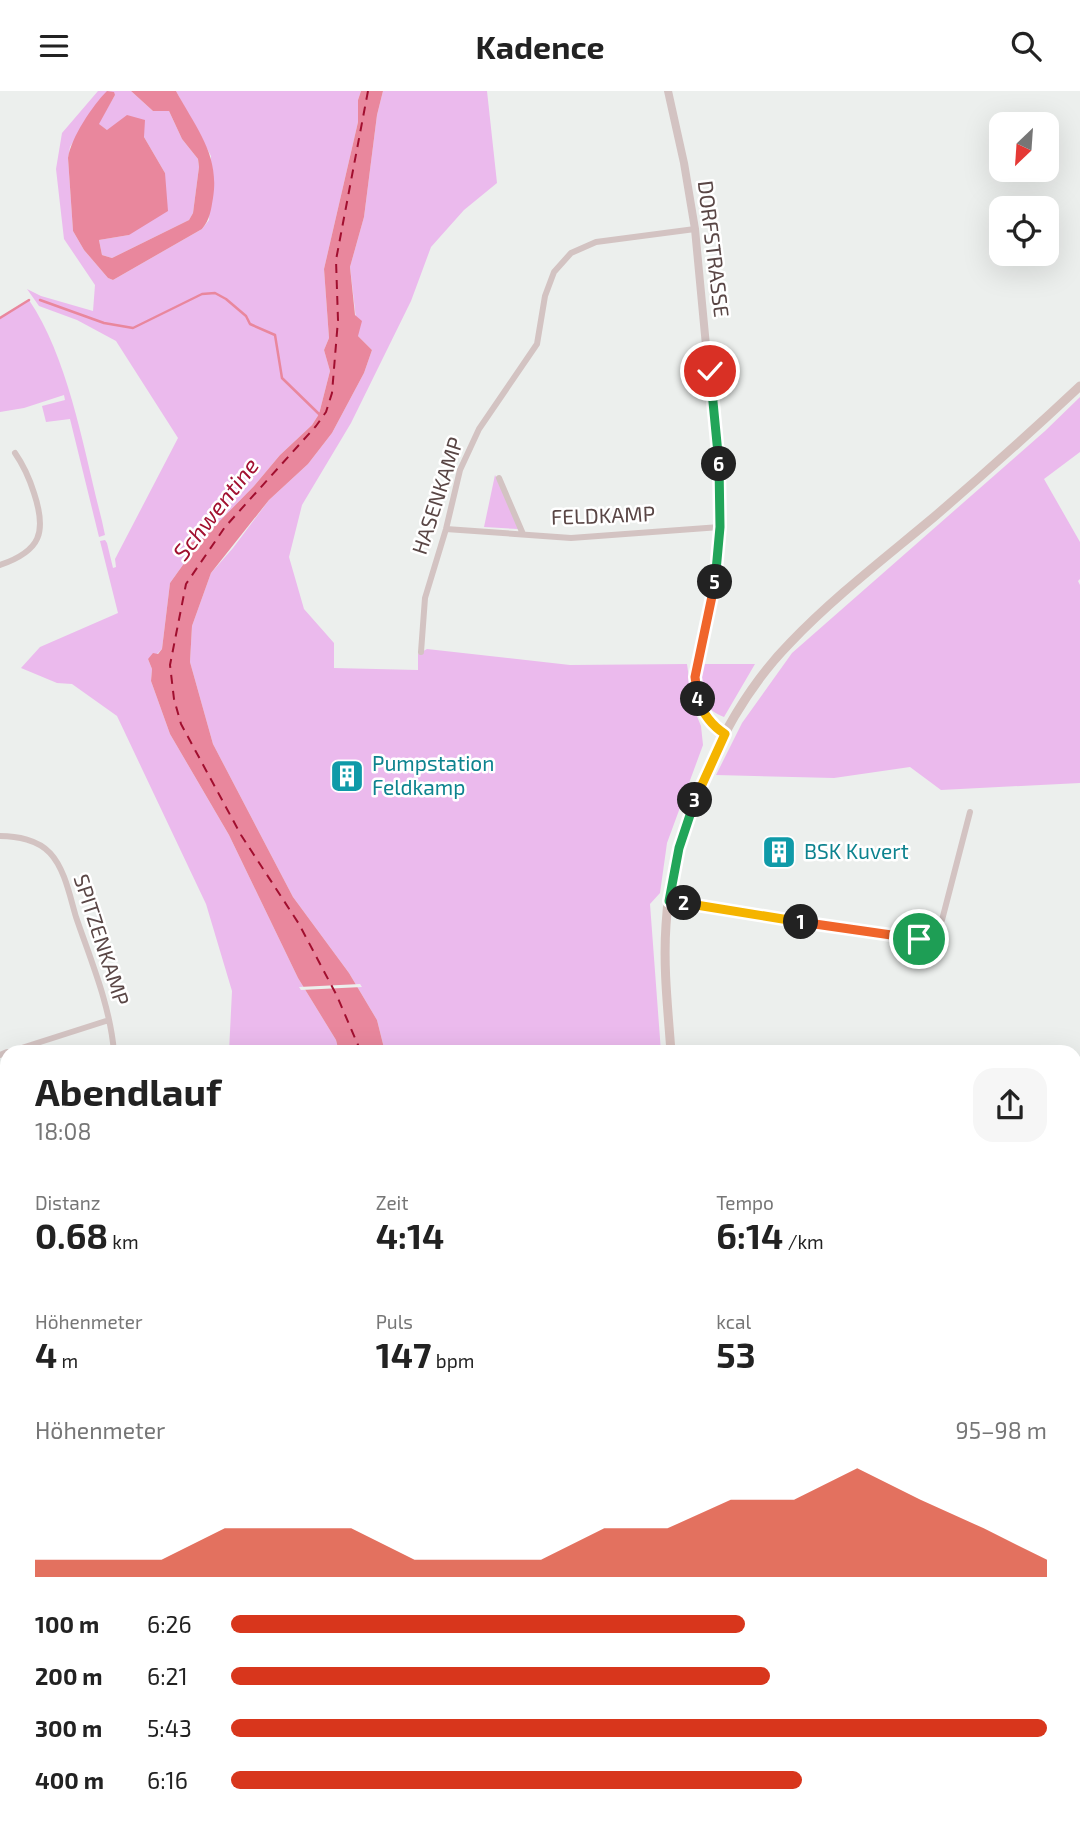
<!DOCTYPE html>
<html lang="de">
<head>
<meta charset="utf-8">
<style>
	:root { --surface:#fff; --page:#f6f6f6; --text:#222; --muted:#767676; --accent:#d8361c }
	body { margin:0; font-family:"Exo 2",sans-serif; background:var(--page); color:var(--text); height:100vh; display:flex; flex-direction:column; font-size:26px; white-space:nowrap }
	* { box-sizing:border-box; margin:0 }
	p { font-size:23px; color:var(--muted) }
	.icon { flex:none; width:38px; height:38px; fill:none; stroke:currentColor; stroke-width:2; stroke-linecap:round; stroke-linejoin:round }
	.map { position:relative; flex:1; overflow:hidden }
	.side { position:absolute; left:0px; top:954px; width:1082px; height:779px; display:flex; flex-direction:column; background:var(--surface); border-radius:21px 21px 0 0; box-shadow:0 7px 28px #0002 }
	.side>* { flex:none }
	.needle { width:46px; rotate:205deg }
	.controls { position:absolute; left:989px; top:21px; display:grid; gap:14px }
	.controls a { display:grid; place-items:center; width:70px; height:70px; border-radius:14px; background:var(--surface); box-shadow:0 7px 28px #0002; font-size:35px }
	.pin { position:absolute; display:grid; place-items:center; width:60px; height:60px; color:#fff; margin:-30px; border:4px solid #fff; border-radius:50%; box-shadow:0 2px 7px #0007 }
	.km { position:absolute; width:35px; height:35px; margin:-18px; border-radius:50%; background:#222; color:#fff; font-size:19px; line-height:35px; text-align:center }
	.round { display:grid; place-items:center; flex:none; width:74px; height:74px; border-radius:21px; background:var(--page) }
	.headline { display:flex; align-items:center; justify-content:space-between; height:119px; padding:0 35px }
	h1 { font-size:38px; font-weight:700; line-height:52px }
	.figures { display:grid; grid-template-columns:repeat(3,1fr); gap:10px; height:119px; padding:7px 35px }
	.figures div { display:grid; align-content:center }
	.figures b { font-size:35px; font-weight:700 }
	.figures small { font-size:19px; font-weight:400 }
	.figures p { font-size:19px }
	.chart { height:196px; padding:14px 35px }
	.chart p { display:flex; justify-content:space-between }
	.chart svg { width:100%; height:126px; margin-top:7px; fill:var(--accent); opacity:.7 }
	ul { padding:0 35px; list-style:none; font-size:23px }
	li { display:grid; grid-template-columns:112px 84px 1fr; align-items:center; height:52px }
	li i { height:18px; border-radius:9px; background:var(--accent) }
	header { display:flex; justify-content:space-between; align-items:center; height:91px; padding:0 35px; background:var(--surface); font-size:32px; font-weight:700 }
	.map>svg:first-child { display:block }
</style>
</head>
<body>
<header><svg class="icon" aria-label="menu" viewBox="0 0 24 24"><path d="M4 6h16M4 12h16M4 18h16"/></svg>Kadence<svg class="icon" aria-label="search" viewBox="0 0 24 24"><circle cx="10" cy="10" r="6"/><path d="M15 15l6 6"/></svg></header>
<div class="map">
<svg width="1080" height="1731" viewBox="0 0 1080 1731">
	<rect width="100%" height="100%" fill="#ecefed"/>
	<path fill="#ebbaed" d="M98,0H131L153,20H169L182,48L198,68L199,76L193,122L189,129L112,167L102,164L99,149L129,144L165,82L144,46L107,39L98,33L115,4L99,9L70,56L68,67L73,140L84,159L108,187L113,189L202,138L209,129L211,65L176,0H361L358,9V31L324,178L329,247L324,259L330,280L319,323L312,334L280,364L254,395L203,447L185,454V471L170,492L162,558L157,563L148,568L152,578L151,590L170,643L229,744L298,887L336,949L339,961H229L232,900L206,813L117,625L72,593L57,592L21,577L40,556L118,522L100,450L105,449L107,452L113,477L116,476L115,468L178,347L116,250L77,229L39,215L27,198L41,205L93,220L95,194L64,148L56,78L62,42Z
		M383,0H487L497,92L464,119L431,156L411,210L351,332L302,414L289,466L304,518L334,552V577L418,579V563L427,558L570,574L687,573L693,616L701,635L703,654L667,752L660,802L650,813L661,961H385L377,929L349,882L293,806L213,653L190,571L192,535L211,482L233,457L269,409L308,373L332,342L364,282L372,259L358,245L350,176L364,126L377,24Z
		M29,209C69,268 84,360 102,430L105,444L99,446L70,328L46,331L42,315L65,309L64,304L24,317L0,321V227Z
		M1080,306V361L1044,388L1080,451V488L1078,490L1080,494V692L941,699L910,676L834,687L716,684L742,632L792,562L1045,340Z
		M495,384L519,434L518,438L484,436Z
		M701,573H755L724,626C698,615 696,599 701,573Z
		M1080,1149V1399L1074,1394V1150Z
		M220,1726H423L419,1731H221Z
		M650,1726H773L776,1731H649Z"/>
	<path fill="#e9879d" d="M107,0L114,1L115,4L99,33L107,39L127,24L145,29L144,46L165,82L168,120L129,144L99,149L102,164L112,167L189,129L193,122L199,76L198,68L182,48L169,20H153L131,0H176C196,37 220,64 213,107C211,119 210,128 202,138L113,189L108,187L84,159L73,140L68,67C71,47 92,15 107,0Z
		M361,0H383L377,24L364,126L350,176L355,224L362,230L358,245L372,259L364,282L332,342L308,373L269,409L211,482L192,535L190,571L213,653L293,806L349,882L377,929L385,961H339L336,949L298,887L229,744L170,643L151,590L152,578L148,568L153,562L158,563L162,558L170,492L185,471V454L203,447L254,395L280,364L312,334L319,323L330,280L324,259L329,247L324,178L358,31V9Z
		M553,1726H612L617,1731H557Z"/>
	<path fill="#ecefed" d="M360,893L362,896L301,899L299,896Z"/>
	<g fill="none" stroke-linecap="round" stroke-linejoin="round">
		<path stroke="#e9879d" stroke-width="2.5" d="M40,209L104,232L133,237L202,203L215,202L226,208L246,225L250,233L275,244L282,287L319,323L322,322
			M0,227L29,209"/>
		<path stroke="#a10f2f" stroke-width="2" stroke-dasharray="9 7" stroke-linecap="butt" d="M361,961L337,905L299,833L241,744L181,633L174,608L170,574L186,493L225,436L316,335L326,321L332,302L338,229L336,169L368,0
			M576,1726L580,1731"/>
		<path stroke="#d3c3c2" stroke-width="6" d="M499,387L523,443
			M446,438L571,447L720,436
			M0,474C41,460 47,441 34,402C29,386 24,375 15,362
			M421,561L425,507L446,438L460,379L479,338L537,253L545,205L554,181L571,162L596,151L695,138
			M0,745C17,745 38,749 50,762C65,778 70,806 76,826C91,870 110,914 114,961
			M669,810L919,848C930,844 936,840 942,829L970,721
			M9,961L109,929
			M0,964L7,961
			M0,1156L7,1160
			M0,1206L7,1203
			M0,1351L7,1348
			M1074,1497L1080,1503
			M1074,1532L1080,1527
			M0,1570L7,1579
			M163,1726L164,1731
			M61,1731V1726"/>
		<path stroke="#d3c3c2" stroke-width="8" d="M668,0L684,72L695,138L720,403L717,474L695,586C696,610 704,630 725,643"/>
		<path stroke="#d5c1be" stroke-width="9" d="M671,961C668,919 663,876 666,834C671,740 724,619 790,552C834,506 885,467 934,426C983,384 1032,340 1080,295
			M864,1726L866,1731"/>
		<path stroke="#b6b0ae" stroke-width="2.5" d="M0,1342L7,1339
			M1074,1401L1080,1407"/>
	</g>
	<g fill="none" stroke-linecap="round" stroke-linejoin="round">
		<g stroke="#fff" stroke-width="14">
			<path id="split-1" d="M801,831L919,848"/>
		</g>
		<g stroke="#fff" stroke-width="14">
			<path id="split-2" d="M684,812L801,831"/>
		</g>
		<g stroke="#fff" stroke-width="14">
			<path id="split-3" d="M684,812L669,810L679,757L695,709"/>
		</g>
		<g stroke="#fff" stroke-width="14">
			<path id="split-4" d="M695,709L725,643C711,634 703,623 698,608"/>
		</g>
		<g stroke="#fff" stroke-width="14">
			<path id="split-5" d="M698,608L695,586L715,491"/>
		</g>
		<g stroke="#fff" stroke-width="14">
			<path id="split-6" d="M715,491L720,436L719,373"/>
		</g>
		<g stroke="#fff" stroke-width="14">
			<path id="split-7" d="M710,280L719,373"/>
		</g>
		<use href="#split-1" stroke="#f0652b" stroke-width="9"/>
		<use href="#split-2" stroke="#f5b400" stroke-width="9"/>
		<use href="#split-3" stroke="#22a559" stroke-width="9"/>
		<use href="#split-4" stroke="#f5b400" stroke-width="9"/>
		<use href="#split-5" stroke="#f0652b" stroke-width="9"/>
		<use href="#split-6" stroke="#22a559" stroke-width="9"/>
		<use href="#split-7" stroke="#22a559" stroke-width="9"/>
	</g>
	<defs>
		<g id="building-square" transform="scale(1.75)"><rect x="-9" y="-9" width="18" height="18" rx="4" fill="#0f9aa8" stroke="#fff"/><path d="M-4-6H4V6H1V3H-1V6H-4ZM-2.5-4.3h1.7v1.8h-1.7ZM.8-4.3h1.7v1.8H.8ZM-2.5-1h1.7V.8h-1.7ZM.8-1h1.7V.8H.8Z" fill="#fff"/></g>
	</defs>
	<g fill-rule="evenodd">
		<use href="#building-square" x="347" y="685"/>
		<use href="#building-square" x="779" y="761"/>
	</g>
	<g text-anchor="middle" stroke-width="5" stroke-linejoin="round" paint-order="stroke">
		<g font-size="21" fill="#594645" stroke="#fff">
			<text transform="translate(713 158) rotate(83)" y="7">DORFSTRASSE</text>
			<text transform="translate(438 405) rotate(-72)" y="7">HASENKAMP</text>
			<text transform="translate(603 425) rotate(-2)" y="7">FELDKAMP</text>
			<text transform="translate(101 849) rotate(72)" y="7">SPITZENKAMP</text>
		</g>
		<g font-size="21" fill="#0d838f" stroke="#fff" text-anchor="start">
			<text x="372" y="680">Pumpstation<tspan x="372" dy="24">Feldkamp</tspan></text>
			<text x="804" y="768">BSK Kuvert</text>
		</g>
		<g font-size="23" font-style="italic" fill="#a10f2f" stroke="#fff">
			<text transform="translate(216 418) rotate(-52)" y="8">Schwentine</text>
		</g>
	</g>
</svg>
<div class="controls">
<a><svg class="needle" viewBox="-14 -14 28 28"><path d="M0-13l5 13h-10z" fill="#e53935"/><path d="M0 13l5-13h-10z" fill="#767676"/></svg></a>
<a><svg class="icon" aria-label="locate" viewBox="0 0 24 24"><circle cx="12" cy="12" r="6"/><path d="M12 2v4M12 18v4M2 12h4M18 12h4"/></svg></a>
</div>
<div class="pin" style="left:919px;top:848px;background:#1e9e55"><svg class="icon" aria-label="arrive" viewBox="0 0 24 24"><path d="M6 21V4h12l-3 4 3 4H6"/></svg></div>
<div class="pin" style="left:710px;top:280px;background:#d93025"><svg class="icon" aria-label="check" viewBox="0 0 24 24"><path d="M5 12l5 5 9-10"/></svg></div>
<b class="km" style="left:801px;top:831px">1</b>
<b class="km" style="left:684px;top:812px">2</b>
<b class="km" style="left:695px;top:709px">3</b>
<b class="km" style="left:698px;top:608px">4</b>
<b class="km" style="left:715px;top:491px">5</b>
<b class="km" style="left:719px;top:373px">6</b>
<section class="side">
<div class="headline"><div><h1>Abendlauf</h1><p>18:08</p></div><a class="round"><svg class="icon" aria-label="share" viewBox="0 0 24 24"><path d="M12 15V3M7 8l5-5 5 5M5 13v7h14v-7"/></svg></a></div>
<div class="figures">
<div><p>Distanz</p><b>0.68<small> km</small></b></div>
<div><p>Zeit</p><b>4:14</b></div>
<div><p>Tempo</p><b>6:14<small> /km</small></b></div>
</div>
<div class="figures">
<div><p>Höhenmeter</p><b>4<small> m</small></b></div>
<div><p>Puls</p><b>147<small> bpm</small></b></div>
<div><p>kcal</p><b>53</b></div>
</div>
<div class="chart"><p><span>Höhenmeter</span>95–98 m</p>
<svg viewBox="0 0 160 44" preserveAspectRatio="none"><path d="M0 44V38L10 38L20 38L30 27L40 27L50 27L60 38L70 38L80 38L90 27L100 27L110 17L120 17L130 6L140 17L150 27L160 38V44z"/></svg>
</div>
<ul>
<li><b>100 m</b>6:26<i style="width:63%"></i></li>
<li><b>200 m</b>6:21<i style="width:66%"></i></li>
<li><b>300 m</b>5:43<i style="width:100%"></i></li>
<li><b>400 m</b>6:16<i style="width:70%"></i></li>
</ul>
</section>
</div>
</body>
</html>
